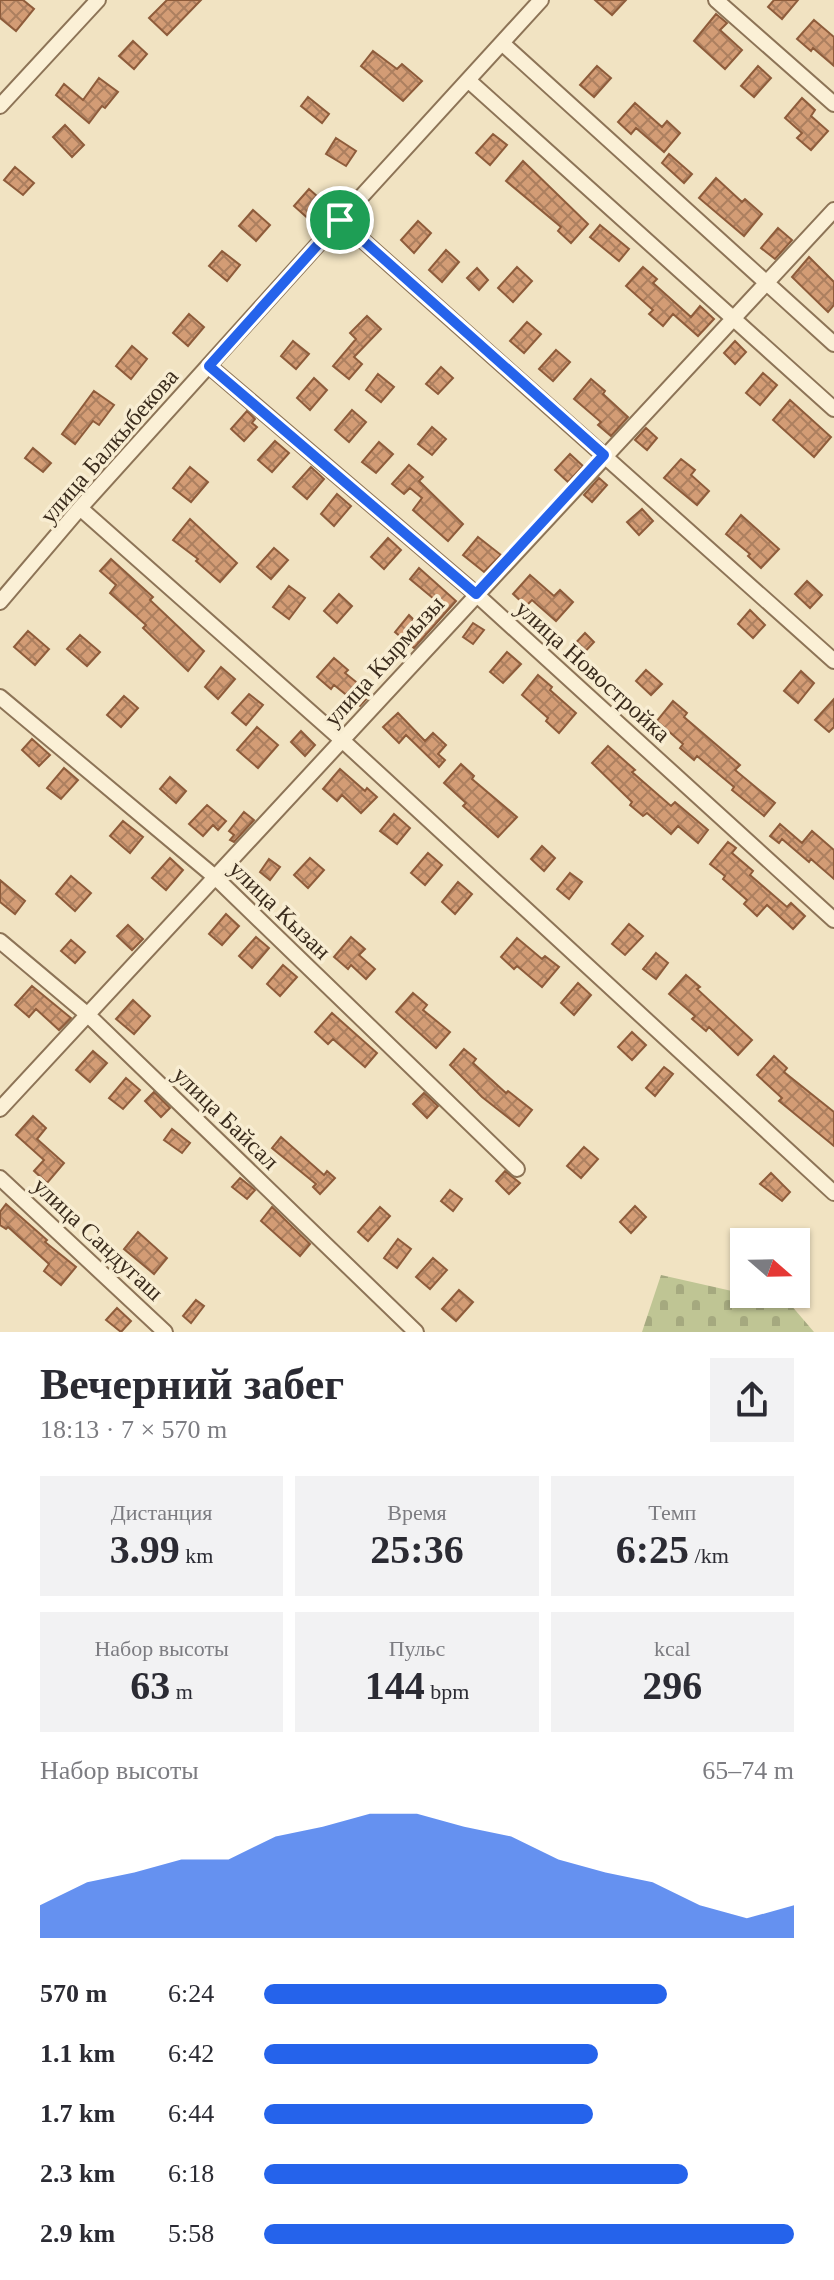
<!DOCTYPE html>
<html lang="ru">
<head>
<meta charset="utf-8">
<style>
	:root { --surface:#fff; --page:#f2f2f3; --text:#2b2b33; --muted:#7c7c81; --accent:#2563eb }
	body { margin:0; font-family:"Times New Roman",serif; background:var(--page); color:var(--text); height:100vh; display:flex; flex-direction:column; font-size:30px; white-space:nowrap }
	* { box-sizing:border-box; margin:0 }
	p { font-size:26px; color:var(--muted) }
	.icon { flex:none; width:44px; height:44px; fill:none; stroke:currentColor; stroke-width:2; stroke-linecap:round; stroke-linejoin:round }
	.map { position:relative; height:1332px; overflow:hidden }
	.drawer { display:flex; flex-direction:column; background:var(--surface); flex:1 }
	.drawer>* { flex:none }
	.needle { width:52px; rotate:110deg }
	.buttons { position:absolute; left:730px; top:1228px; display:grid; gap:16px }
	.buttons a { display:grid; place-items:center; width:80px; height:80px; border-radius:0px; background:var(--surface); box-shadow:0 2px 6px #0004; font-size:40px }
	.pin { position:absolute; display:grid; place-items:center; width:68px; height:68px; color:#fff; margin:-34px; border:4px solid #fff; border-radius:50%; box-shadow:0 2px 8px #0007 }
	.round { display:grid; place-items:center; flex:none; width:84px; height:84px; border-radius:0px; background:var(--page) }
	.head { display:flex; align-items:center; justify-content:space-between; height:136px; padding:0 40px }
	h1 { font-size:44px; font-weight:600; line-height:60px }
	.stats { display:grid; grid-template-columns:repeat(3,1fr); gap:12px; height:136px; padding:8px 40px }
	.stats div { display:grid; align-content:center; border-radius:0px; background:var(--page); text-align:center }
	.stats b { font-size:40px; font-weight:600 }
	.stats small { font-size:22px; font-weight:400 }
	.stats p { font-size:22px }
	.chart { height:224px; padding:16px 40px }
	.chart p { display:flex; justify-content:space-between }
	.chart svg { width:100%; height:144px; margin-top:8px; fill:var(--accent); opacity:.7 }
	ul { padding:0 40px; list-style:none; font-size:26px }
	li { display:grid; grid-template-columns:128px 96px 1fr; align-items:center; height:60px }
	li i { height:20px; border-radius:10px; background:var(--accent) }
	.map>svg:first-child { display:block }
</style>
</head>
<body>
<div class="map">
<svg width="834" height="1332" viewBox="0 0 834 1332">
	<defs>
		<pattern id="cemetery-stones" width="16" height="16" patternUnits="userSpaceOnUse" patternTransform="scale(2)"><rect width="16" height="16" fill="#bfc594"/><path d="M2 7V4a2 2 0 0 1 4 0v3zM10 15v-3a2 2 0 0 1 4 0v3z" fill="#a5a97f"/></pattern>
		<pattern id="building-cross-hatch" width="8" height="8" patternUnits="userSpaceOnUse" patternTransform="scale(2)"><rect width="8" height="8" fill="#d39c75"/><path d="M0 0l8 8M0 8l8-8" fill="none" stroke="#ac7f5f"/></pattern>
	</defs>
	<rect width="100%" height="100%" fill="#f1e3c2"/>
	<path fill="url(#cemetery-stones)" d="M661,1275L790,1304L814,1332H642Z"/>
	<path fill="url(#building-cross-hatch)" stroke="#8e5c3b" stroke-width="2" d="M0,0H23L34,9L16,31L0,18Z
		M167,0H201L167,35L149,18Z
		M595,0H626L612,15Z
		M774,0H798L782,19L768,7Z
		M716,14L727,23L720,30L742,50L725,69L694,41Z
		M814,20L834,37V66L813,48L811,51L797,39Z
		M133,41L147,54L134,69L119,56Z
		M373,51L397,69L402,64L422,81L403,101L361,66Z
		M597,66L611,78L594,97L580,85Z
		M758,66L771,78L754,97L741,86Z
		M99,78L118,92L105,108L102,106L89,123L56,95L64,84L83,100Z
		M308,97L329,114L322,123L301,106Z
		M802,98L815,110L811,116L828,131L811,150L797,138L802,133L785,118Z
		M635,103L662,127L667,121L680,133L664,152L636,128L631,134L618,122Z
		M65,125L84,145L72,157L53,137Z
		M493,134L507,145L490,165L476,153Z
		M336,138L356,151L346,166L326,154Z
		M669,154L692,174L684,183L662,163Z
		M523,161L588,224L571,243L558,231L561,227L506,181Z
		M15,167L34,183L23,195L4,180Z
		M716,178L742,202L745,199L762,214L744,236L699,198Z
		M309,189L326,204L311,221L294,206Z
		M253,210L270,225L256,241L239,226Z
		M418,221L431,233L414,253L401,240Z
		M600,225L629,249L619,261L590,237Z
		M778,228L792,240L775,259L761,248Z
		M446,250L459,262L442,282L429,270Z
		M222,251L240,265L227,281L209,266Z
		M809,257L834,282V305L828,312L792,277Z
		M517,267L532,281L513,302L498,288Z
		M643,267L657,279L653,283L691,317L700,306L714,319L698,336L673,314L663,326L649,314L653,310L626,286Z
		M477,268L488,280L479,290L467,278Z
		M189,314L204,327L188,346L173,333Z
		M367,316L381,329L354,357L362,364L349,379L333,366L356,339L350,333Z
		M527,322L541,334L524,353L510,341Z
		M293,341L309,354L296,369L281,356Z
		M735,341L746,352L735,364L724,353Z
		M132,346L147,359L131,379L116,366Z
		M556,350L570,362L553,381L539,369Z
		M441,367L453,378L438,394L426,384Z
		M763,373L777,385L760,405L746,393Z
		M378,374L394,387L381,402L366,390Z
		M314,378L327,390L310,410L297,398Z
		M591,379L605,391L603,394L628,417L611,436L598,425L601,422L574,399Z
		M94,391L114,405L99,425L93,421L75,444L62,434Z
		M790,400L831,437L814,457L773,420Z
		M352,410L366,422L349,442L335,430Z
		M247,411L255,419L252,423L257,427L244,441L231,429Z
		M432,427L446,439L432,455L418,444Z
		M646,428L657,438L647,450L635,440Z
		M275,441L289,453L272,472L258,460Z
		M379,442L393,454L376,473L362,462Z
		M33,448L51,463L43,472L25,458Z
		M570,454L583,466L568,482L555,470Z
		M681,459L695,470L691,475L709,491L697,505L664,478Z
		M409,465L423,477L419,481L463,524L448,541L413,510L422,498L410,488L404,494L392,484Z
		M190,467L208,482L191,502L173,488Z
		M311,467L324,479L307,499L293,487Z
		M599,478L607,485L592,502L584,495Z
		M337,494L351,506L334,526L321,514Z
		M642,509L653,521L639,535L627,522Z
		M741,515L779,549L761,568L748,556L750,554L726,534Z
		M190,519L237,563L220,582L196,561L198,559L173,540Z
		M478,537L501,555L484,572L463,555Z
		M388,538L401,550L384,569L371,557Z
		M274,548L288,560L271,579L257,567Z
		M111,559L153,597L150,600L204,651L188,671L143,628L146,625L110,593L116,585L100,571Z
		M419,568L456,601L414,648L395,632L409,615L415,621L434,599L410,579Z
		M530,575L554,596L560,590L573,602L556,621L532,600L526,606L513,594Z
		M807,581L822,595L810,608L795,594Z
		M289,586L305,598L289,619L273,607Z
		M339,594L352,606L337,623L324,611Z
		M750,610L765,625L753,638L738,624Z
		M473,623L484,630L473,644L463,637Z
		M28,631L49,649L35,665L14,647Z
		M585,633L594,642L579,658L570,649Z
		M80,635L100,652L87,666L67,649Z
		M507,652L521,664L503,683L490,672Z
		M334,658L348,670L345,673L371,694L360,706L334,685L331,689L317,677Z
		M221,667L235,679L218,699L205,687Z
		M646,670L662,684L651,695L636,681Z
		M801,671L814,683L798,703L784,691Z
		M538,675L552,687L550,690L576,713L559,733L546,721L548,718L522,695Z
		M249,694L263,705L246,725L232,713Z
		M124,696L138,708L121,727L107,715Z
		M834,699V727L829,732L815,720Z
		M673,701L687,713L684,717L740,765L735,770L775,803L764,816L732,790L734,787L697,756L694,760L680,748L683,744L657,721Z
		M398,713L425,741L433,733L446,745L438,754L445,760L439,767L406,735L399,743L383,727Z
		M257,727L278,745L258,768L237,750Z
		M301,731L315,745L305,756L291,742Z
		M32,739L50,755L39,766L22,750Z
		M608,746L635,770L632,772L671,806L675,802L708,830L698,843L678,826L671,834L647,813L643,816L630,805L632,802L592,763Z
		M461,764L474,776L472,779L517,817L498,837L463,806L466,803L444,783Z
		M64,768L78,780L61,799L47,788Z
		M340,769L365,791L367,788L377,797L361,813L342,795L337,801L323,789Z
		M170,777L186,791L176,803L160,789Z
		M207,805L226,821L218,830L213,825L203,836L189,824Z
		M244,812L254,820L234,842L230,840L234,835L229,831Z
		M394,814L410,828L397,844L380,831Z
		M123,821L143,837L130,853L110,836Z
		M780,824L802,843L812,831L834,850V879L811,859L809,862L782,839L779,843L770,836Z
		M728,842L736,848L732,853L753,871L750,875L787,907L791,903L805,916L793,929L767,905L757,916L744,904L747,900L723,879L725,876L710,864Z
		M542,846L555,858L544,871L531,859Z
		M428,853L442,865L425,885L411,873Z
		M170,858L183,870L166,890L152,878Z
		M310,858L324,870L308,888L294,875Z
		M269,859L280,867L270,880L260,872Z
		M570,873L582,882L569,899L557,889Z
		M71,876L91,893L75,911L56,894Z
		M0,880L25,901L15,914L0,902Z
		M458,882L472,894L455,914L442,902Z
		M226,914L239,926L222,945L209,934Z
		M629,924L643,936L625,955L612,944Z
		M128,925L143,939L132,950L117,936Z
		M256,937L269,948L252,968L239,956Z
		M351,937L365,949L359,955L375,969L366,979L351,965L348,969L334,957Z
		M517,938L542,959L545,956L559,967L542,987L517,966L514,969L501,957Z
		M71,940L85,952L75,963L61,951Z
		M656,953L668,963L656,979L643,969Z
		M283,965L297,977L280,996L267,984Z
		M686,975L700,987L697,989L752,1040L738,1055L709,1027L706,1031L692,1019L695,1016L669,994Z
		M578,983L591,995L574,1015L561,1003Z
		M32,986L71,1018L59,1030L36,1009L29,1017L15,1005Z
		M413,993L427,1005L423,1010L450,1032L436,1048L396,1012Z
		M133,1000L150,1016L134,1034L116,1019Z
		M332,1013L377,1053L365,1067L333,1039L328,1044L315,1032Z
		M632,1032L646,1045L632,1060L618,1047Z
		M464,1049L476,1059L473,1063L506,1093L508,1091L532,1110L519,1126L482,1097L450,1065Z
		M93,1051L107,1063L90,1082L76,1070Z
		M774,1056L787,1068L784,1072L834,1112V1146L779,1101L782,1098L757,1075Z
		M664,1067L673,1074L655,1096L646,1088Z
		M126,1078L140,1090L123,1109L109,1098Z
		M154,1092L170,1108L161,1117L145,1101Z
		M424,1093L438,1106L427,1118L413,1104Z
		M33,1116L46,1128L37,1139L64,1163L47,1183L34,1171L44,1160L16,1135Z
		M172,1129L190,1143L182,1153L164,1140Z
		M281,1137L324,1175L327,1171L335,1178L320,1194L313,1187L316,1184L272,1148Z
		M584,1147L598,1159L581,1178L567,1166Z
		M505,1171L520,1183L509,1194L496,1181Z
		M771,1173L790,1192L782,1201L760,1184Z
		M240,1178L255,1190L247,1199L232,1187Z
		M450,1190L462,1199L453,1211L441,1201Z
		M6,1204L47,1240L45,1242L76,1267L61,1285L44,1271L49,1264L8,1227L6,1229L0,1225V1212Z
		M635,1206L646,1217L631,1233L620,1222Z
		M272,1207L310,1244L300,1256L261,1221Z
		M380,1207L390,1216L368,1241L358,1232Z
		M138,1232L167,1258L154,1274L124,1249Z
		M398,1239L411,1249L397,1268L384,1258Z
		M433,1258L447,1270L430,1289L416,1277Z
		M459,1290L473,1302L456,1321L442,1309Z
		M196,1300L204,1306L191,1323L183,1316Z
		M117,1308L131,1321L121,1332L106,1320Z"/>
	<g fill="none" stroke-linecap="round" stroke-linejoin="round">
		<g stroke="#8d7457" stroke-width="18">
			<path id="minor" d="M716,0L834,104
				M502,43L834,344
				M468,80L834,409
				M0,106L98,0
				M340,220L834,661
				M209,366L476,594L834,920
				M80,508L342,740L834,1193
				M0,602L80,508L340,220L541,0
				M0,697L215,877L517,1169
				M0,941L88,1015L416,1332
				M0,1109L834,210
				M0,1178L165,1332"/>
		</g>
		<use href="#minor" stroke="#fbf0d6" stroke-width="14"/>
	</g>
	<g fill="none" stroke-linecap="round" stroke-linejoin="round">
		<g stroke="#fff" stroke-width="16">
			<path id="route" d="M340,220L604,455L476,594L209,366Z"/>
		</g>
		<use href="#route" stroke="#2563eb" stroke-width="10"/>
	</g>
	<g text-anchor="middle" stroke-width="7" stroke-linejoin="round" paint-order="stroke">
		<g font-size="24" fill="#3b2c1d" stroke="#f8edd2">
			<text transform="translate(109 446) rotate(-49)" y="8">улица Балкыбекова</text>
			<text transform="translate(384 661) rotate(-48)" y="8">улица Кырмызы</text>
			<text transform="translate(593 671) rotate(42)" y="8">улица Новостройка</text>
			<text transform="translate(280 910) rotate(44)" y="8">улица Кызан</text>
			<text transform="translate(226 1118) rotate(44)" y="8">улица Байсал</text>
			<text transform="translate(98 1239) rotate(43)" y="8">улица Сандугаш</text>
		</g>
	</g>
</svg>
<div class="buttons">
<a><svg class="needle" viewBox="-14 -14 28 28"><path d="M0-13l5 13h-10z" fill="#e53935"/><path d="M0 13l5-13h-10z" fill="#7c7c81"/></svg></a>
</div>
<div class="pin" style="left:340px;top:220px;background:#1e9e55"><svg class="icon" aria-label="arrive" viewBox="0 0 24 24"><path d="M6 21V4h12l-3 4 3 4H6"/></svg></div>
</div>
<section class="drawer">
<div class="head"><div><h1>Вечерний забег</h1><p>18:13 · 7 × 570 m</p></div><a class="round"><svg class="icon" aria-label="share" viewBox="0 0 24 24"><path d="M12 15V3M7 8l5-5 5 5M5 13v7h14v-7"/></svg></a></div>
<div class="stats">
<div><p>Дистанция</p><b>3.99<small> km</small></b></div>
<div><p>Время</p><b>25:36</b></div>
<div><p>Темп</p><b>6:25<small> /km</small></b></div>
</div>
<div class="stats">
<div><p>Набор высоты</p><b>63<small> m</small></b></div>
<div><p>Пульс</p><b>144<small> bpm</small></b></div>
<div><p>kcal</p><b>296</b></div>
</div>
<div class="chart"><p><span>Набор высоты</span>65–74 m</p>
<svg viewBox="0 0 160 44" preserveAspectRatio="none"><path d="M0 44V34L10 27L20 24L30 20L40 20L50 13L60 10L70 6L80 6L90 10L100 13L110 20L120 24L130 27L140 34L150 38L160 34V44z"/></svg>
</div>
<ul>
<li><b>570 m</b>6:24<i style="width:76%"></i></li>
<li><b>1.1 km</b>6:42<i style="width:63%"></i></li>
<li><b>1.7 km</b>6:44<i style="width:62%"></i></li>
<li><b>2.3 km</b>6:18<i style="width:80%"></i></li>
<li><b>2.9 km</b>5:58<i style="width:100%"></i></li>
</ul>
</section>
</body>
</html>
